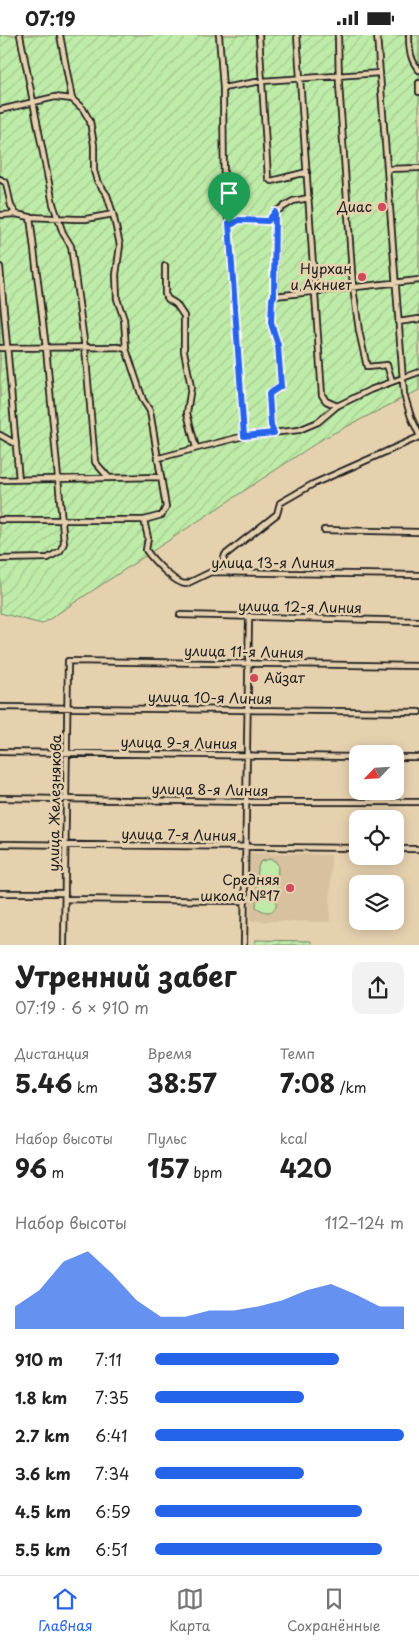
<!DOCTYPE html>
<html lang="ru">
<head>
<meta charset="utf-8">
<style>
	:root { --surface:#fff; --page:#f2f2f2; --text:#222; --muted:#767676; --line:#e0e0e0; --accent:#2563eb }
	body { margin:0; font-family:"Playpen Sans",sans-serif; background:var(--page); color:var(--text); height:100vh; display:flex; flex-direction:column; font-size:19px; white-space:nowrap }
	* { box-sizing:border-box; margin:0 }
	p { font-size:16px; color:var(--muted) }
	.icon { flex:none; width:28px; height:28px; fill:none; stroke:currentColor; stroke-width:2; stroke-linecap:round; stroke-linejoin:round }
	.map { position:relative; height:910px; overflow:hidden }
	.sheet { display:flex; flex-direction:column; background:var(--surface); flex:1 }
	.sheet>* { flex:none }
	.needle { width:32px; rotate:245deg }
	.fabs { position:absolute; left:349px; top:710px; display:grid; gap:10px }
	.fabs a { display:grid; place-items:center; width:55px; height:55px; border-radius:10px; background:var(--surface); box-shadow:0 2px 12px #0003; font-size:25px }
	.pin { position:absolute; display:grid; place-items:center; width:42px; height:42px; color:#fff; margin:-51px -21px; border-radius:50% 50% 50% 0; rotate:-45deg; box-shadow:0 0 5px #0007 }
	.pin .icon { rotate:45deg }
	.round { display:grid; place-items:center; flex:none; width:52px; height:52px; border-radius:10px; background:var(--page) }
	.headline { display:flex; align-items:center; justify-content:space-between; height:85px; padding:0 15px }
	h1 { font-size:28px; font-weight:700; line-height:38px }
	.metrics { display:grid; grid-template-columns:repeat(3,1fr); gap:8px; height:85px; padding:5px 15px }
	.metrics div { display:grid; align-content:center }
	.metrics b { font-size:25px; font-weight:700 }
	.metrics small { font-size:14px; font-weight:400 }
	.metrics p { font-size:14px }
	.chart { height:140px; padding:10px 15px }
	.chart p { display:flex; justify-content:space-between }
	.chart svg { width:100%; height:90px; margin-top:5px; fill:var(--accent); opacity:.7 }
	ul { padding:0 15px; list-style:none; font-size:16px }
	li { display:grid; grid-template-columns:80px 60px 1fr; align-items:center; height:38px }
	li i { height:12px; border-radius:6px; background:var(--accent) }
	.status { display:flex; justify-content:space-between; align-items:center; height:35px; padding:0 25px; background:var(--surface); direction:ltr }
	.status svg { height:14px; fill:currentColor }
	.tabs { display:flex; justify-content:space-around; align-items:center; height:70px; border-top:1px solid var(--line); background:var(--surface); font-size:14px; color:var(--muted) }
	.tabs a { display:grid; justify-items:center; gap:2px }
	.tabs .current { color:var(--accent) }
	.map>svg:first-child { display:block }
</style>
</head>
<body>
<div class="status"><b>07:19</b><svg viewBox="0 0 49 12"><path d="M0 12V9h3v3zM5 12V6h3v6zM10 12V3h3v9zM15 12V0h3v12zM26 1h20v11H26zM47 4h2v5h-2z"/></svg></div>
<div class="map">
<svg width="419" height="910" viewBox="0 0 419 910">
	<defs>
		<pattern id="garden-furrows" width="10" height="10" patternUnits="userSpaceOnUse" patternTransform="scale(1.25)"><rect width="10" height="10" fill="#bfeba8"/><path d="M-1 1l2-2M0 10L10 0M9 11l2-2" fill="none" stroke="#a4c990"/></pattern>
	</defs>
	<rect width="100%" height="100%" fill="#e6d1af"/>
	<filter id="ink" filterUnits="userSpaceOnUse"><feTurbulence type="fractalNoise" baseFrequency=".02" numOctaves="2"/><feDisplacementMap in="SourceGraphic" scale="10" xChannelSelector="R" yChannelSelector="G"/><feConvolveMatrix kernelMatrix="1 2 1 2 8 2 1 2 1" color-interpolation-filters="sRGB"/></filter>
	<g filter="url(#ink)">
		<path fill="#d7c19f" d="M250,818L331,820L330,887L250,886Z"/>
		<path fill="#bfeba8" stroke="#6e8462" d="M270,824L275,826L278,830L276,872C271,880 263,877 256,872L258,832L260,827Z"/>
		<path fill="url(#garden-furrows)" stroke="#6e8462" d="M0,0H419V355L324,403L42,589L0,578Z
			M255,905L311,906V910H255Z"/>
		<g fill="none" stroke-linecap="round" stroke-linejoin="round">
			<g stroke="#1c1c1c" stroke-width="8">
				<path id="minor" d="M20,0L53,169L63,198L71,211L85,313L95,427L109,443
					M219,0L223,53L224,157L229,189L244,401
					M259,0L268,143L271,146L307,137
					M297,0L322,360L326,366L337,371
					M338,0L339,49L353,252L359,296L367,332L387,330L392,346
					M377,0L404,359L411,382L419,399
					M409,0C409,14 410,25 419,35
					M419,48V57
					M223,53L262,46L380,38
					M0,75L55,62L72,64
					M387,134L419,133
					M0,144L6,148L11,171L16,179
					M0,180L16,179L30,182L76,184H86L113,179
					M229,189H233L239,185L268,186L274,178
					M165,231V259L168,264L176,269L184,281V316L191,352L187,378L196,413
					M0,232L19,445
					M275,261L419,245
					M398,287L419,284
					M0,313L118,312L126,314
					M274,398L271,390L269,359L281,351L278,310L271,288L272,264L275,261V177L293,166L309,163
					M0,400L16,409
					M159,423L244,401L299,395L318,387L337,371L370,355L419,337
					M0,445L161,442
					M0,485H144L162,480L166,472L150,376L143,365L126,314L124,284L117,264L116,240L120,210L113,179L107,160L97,146L94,136V110L90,86L83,74L72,64L60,0
					M144,485L148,503L146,515C152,524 175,549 186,549L211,537L419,540
					M324,495L419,497
					M0,524L48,523L60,516L64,508L46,313L30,182
					M231,538L223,526L225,520L277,479L280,468L313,449L419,402
					M180,580L419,586
					M0,672L419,677
					M0,717L358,722
					M395,722H419
					M0,763L246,767H419
					M0,809L358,813
					M395,814H419
					M0,858H65
					M65,864L245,866
					M64,910L68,626L419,631
					M244,910L249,581"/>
			</g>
			<use href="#minor" stroke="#e6d1af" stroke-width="4.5"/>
		</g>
	</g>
	<g fill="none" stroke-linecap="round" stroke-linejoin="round" filter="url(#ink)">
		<g stroke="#fff" stroke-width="10">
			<path id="route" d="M275,177L274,261L272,264L271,288L278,310L281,351L269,359L271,390L274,398L244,401L229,188L233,189L239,185L268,186Z"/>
		</g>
		<use href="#route" stroke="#2563eb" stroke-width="6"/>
	</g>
	<g fill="#d1495b" stroke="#e6d1af" stroke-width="2">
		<circle cx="382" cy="172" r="5"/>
		<circle cx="362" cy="242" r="5"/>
		<circle cx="254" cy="643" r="5"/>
		<circle cx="290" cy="853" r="5"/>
	</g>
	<g text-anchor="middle" stroke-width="5" stroke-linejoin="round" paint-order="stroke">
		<g font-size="14" fill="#1c1c1c" stroke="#e6d1af" text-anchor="end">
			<text x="372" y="177">Диас</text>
			<text x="352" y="239">Нурхан<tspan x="352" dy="16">и Акниет</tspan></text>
			<text x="264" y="648" text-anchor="start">Айзат</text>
			<text x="280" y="850">Средняя<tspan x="280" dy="16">школа №17</tspan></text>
		</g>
		<g font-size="14" fill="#1c1c1c" stroke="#e6d1af">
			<text x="273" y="533">улица 13-я Линия</text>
			<text transform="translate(300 572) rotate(1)" y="5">улица 12-я Линия</text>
			<text transform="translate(244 617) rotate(1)" y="5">улица 11-я Линия</text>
			<text transform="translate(210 663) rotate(1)" y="5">улица 10-я Линия</text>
			<text transform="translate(179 708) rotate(1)" y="5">улица 9-я Линия</text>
			<text transform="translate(210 755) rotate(1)" y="5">улица 8-я Линия</text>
			<text transform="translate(55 768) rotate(-89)" y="5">улица Железнякова</text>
			<text transform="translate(179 800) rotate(1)" y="5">улица 7-я Линия</text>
		</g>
	</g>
</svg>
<div class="fabs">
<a><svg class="needle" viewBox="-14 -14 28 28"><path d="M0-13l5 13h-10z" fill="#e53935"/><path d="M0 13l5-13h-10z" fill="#767676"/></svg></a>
<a><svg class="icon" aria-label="locate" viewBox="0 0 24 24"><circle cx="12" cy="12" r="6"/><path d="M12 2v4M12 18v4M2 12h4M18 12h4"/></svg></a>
<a><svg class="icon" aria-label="layers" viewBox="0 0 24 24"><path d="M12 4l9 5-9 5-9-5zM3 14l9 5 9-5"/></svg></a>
</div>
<div class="pin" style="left:229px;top:188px;background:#1e9e55"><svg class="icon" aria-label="arrive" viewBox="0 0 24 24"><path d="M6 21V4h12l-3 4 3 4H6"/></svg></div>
</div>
<section class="sheet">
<div class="headline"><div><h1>Утренний забег</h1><p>07:19 · 6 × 910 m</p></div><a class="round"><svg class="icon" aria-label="share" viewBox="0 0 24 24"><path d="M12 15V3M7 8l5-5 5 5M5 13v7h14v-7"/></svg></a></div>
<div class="metrics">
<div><p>Дистанция</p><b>5.46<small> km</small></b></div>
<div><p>Время</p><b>38:57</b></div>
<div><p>Темп</p><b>7:08<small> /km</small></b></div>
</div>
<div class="metrics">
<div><p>Набор высоты</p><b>96<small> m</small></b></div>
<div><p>Пульс</p><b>157<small> bpm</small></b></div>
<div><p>kcal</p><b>420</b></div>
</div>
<div class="chart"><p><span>Набор высоты</span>112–124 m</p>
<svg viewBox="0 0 160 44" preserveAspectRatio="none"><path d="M0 44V33L10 25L20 11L30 6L40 17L50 30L60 38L70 38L80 35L90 35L100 33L110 30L120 25L130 22L140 27L150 33L160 33V44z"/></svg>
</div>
<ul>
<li><b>910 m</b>7:11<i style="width:74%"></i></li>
<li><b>1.8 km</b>7:35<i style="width:60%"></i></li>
<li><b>2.7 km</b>6:41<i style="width:100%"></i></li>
<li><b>3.6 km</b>7:34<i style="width:60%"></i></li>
<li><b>4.5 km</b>6:59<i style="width:83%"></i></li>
<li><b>5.5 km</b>6:51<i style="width:91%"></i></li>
</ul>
</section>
<nav class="tabs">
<a class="current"><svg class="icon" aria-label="home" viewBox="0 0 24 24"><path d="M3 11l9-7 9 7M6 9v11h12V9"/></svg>Главная</a>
<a><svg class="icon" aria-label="map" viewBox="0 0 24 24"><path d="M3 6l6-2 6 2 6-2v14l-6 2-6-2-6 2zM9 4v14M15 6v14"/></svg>Карта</a>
<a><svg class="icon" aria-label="saved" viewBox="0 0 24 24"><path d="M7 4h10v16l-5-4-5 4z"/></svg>Сохранённые</a>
</nav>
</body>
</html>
